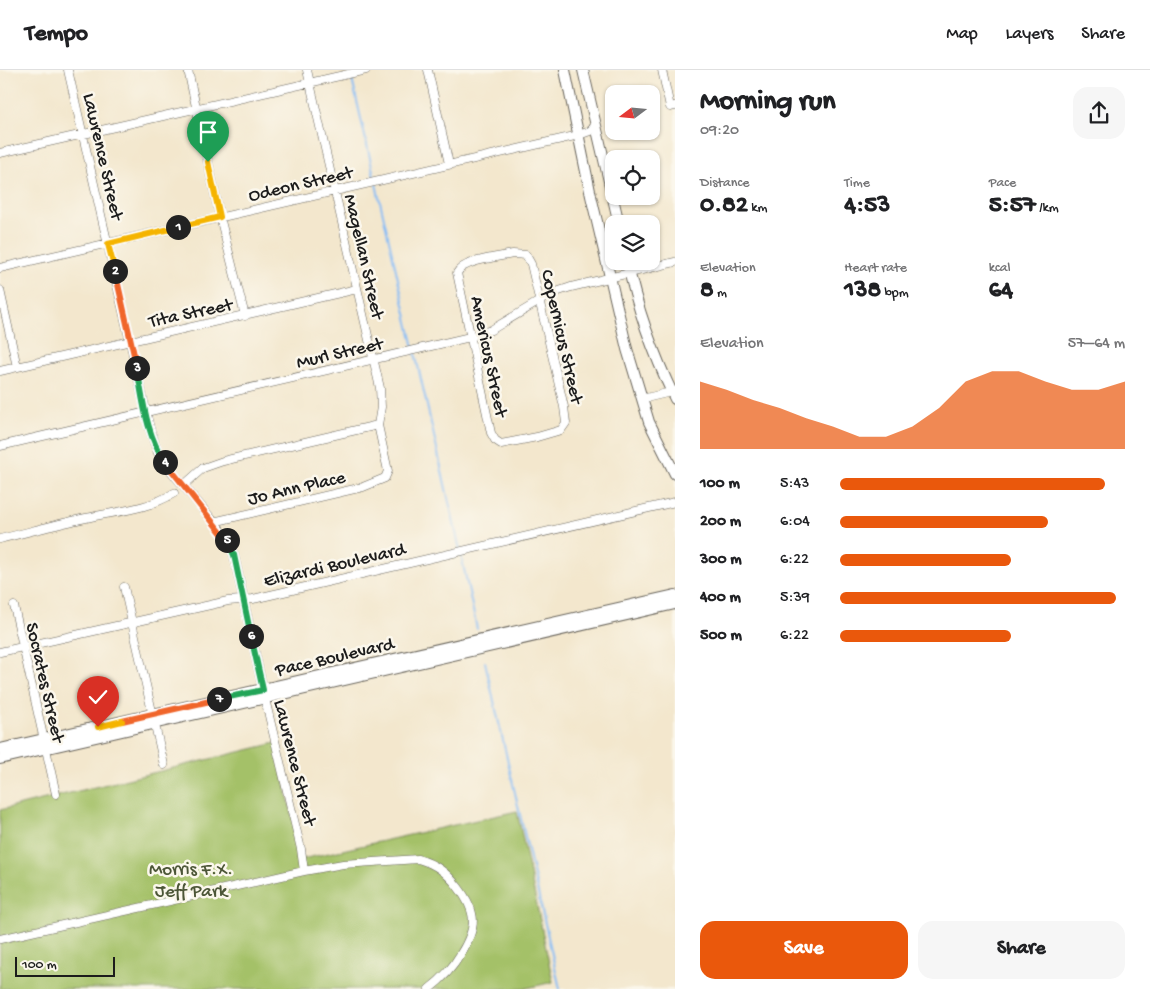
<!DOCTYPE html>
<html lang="en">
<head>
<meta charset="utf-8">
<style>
	:root { --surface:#fff; --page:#f6f6f6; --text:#202124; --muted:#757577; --line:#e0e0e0; --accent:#ea580c }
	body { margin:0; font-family:"Gochi Hand",sans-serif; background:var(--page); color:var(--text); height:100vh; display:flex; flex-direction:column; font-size:19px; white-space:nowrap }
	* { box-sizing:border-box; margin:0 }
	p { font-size:16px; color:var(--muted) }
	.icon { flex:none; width:28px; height:28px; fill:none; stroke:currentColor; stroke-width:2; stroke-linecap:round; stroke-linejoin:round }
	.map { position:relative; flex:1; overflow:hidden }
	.sheet { display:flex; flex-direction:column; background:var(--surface); width:475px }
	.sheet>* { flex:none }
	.needle { width:32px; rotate:254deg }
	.tools { position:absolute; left:605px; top:15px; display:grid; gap:10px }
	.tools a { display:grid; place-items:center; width:55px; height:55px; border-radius:10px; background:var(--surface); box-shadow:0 1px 4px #0004; font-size:25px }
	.scale { position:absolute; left:15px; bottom:12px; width:100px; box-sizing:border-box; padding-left:5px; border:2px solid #1c1c1c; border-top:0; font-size:14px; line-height:18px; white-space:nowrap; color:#1c1c1c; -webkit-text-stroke:4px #fbf7ec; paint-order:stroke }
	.pin { position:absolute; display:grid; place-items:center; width:42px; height:42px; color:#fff; margin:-51px -21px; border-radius:50% 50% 50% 0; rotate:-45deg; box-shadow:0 0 5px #0007 }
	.pin .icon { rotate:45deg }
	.km { position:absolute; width:25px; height:25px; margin:-12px; border-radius:50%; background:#222; color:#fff; font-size:14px; line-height:25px; text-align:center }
	.round { display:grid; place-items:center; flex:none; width:52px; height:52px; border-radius:15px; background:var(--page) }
	.head { display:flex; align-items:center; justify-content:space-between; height:85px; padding:0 25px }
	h1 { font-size:28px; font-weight:700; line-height:38px }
	.figures { display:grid; grid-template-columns:repeat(3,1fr); gap:8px; height:85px; padding:5px 25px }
	.figures div { display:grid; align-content:center }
	.figures b { font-size:25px; font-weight:700 }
	.figures small { font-size:14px; font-weight:400 }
	.figures p { font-size:14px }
	.chart { height:140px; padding:10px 25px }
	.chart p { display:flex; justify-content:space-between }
	.chart svg { width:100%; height:90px; margin-top:5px; fill:var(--accent); opacity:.7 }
	.primary-button { display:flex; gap:10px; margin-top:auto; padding:10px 25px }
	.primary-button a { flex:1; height:58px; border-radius:15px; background:var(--accent); color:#fff; font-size:20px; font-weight:700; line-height:58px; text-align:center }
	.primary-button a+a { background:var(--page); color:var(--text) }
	ul { padding:0 25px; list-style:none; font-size:16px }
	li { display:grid; grid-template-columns:80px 60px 1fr; align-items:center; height:38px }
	li i { height:12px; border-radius:6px; background:var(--accent) }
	header { display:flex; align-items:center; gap:30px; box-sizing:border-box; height:70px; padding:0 25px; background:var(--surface); border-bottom:1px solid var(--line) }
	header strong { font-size:24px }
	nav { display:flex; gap:28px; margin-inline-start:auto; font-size:18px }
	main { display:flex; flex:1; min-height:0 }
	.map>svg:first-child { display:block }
</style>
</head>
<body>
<header>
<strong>Tempo</strong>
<nav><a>Map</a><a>Layers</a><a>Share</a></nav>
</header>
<main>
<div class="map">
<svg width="675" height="919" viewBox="0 0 675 919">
	<rect width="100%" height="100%" fill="#fbf7ec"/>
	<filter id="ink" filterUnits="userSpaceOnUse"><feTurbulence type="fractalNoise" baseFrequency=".02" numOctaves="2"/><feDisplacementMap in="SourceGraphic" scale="10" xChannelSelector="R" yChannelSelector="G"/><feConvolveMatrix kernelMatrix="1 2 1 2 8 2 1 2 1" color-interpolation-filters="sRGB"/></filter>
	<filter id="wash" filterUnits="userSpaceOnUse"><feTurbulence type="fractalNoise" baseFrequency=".0096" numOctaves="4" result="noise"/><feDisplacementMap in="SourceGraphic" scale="20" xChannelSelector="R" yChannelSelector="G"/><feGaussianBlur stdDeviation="1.12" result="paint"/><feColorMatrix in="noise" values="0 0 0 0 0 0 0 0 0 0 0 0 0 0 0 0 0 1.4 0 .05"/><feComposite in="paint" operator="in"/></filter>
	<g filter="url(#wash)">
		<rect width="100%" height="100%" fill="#f3e7cd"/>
		<path fill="#a4c168" stroke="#606e42" d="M276,673L302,789L517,741L553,912L523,919H0V740Z"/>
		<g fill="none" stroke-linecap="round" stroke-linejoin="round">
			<path stroke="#84bcf5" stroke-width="2" d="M351,5L375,110
				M376,114L414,278
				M415,283L460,480
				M461,485L477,559
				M485,592L560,919"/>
		</g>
	</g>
	<g filter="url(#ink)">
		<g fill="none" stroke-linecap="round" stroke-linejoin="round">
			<g stroke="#67635a" stroke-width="9">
				<path id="minor" d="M68,0L150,359L158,383L167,396L220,459L227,469L234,485L265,629L301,779L304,801
					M188,0L220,147L245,246
					M428,0L449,94
					M662,0L670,37L675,36
					M0,83L366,0
					M513,184L526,185L531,194L564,337L566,353L561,360L537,367L501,374L495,370L491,363L457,203C463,190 499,187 513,184Z
					M0,198L579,65L590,61L596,55
					M0,220L17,297
					M0,301L357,219
					M642,329L675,321
					M0,376L470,267L491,260L553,223L571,217L675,192
					M184,415L203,398L223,391L378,355
					M213,452L363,417L385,408L388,401L378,355L381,337L380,318L307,0
					M0,469C29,462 57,454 86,448C117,441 147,440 174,423
					M124,517L164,695
					M14,536L56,724
					M0,582L228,531L253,529L675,432
					M0,869L304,801L343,794L418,789C436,794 447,803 458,817C478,843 477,858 460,885C452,899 442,909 429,919"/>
			</g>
			<g stroke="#67635a" stroke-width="12">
				<path id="tertiary" d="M565,0L591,126L627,279L649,352L675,404
					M583,0L619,154
					M627,191C637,239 654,285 675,329
					M0,679L675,525
					M0,689L675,534"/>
			</g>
			<use href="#minor" stroke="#fff" stroke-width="8"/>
			<use href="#tertiary" stroke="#fff" stroke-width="10"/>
		</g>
	</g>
	<g fill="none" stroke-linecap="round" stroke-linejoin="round" filter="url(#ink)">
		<g stroke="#fff" stroke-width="10">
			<path id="split-1" d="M178,157L220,147L208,92"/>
		</g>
		<g stroke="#fff" stroke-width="10">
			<path id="split-2" d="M115,201L108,174L178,157"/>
		</g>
		<g stroke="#fff" stroke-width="10">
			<path id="split-3" d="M115,201L137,298"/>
		</g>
		<g stroke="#fff" stroke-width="10">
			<path id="split-4" d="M137,298C143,329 146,365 165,392"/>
		</g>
		<g stroke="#fff" stroke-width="10">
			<path id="split-5" d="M165,392L227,470"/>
		</g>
		<g stroke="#fff" stroke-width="10">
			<path id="split-6" d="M227,470L234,485L251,566"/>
		</g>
		<g stroke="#fff" stroke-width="10">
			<path id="split-7" d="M219,629L263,620L251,566"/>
		</g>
		<g stroke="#fff" stroke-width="10">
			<path id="split-8" d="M122,651L219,629"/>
		</g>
		<g stroke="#fff" stroke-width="10">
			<path id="split-9" d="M98,657L122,651"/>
		</g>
		<use href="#split-1" stroke="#f5b400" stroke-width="6"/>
		<use href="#split-2" stroke="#f5b400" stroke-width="6"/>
		<use href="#split-3" stroke="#f0652b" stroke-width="6"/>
		<use href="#split-4" stroke="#22a559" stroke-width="6"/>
		<use href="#split-5" stroke="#f0652b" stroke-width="6"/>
		<use href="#split-6" stroke="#22a559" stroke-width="6"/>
		<use href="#split-7" stroke="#22a559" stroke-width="6"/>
		<use href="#split-8" stroke="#f0652b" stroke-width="6"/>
		<use href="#split-9" stroke="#f5b400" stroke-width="6"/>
	</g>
	<g text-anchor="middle" stroke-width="5" stroke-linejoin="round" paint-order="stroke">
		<g font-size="19" fill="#1c1c1c" stroke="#fbf7ec">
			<text transform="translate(105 86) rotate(77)" y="7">Lawrence Street</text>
			<text transform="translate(300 112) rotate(-13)" y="7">Odeon Street</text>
			<text transform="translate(366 186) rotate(77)" y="7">Magellan Street</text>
			<text transform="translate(190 241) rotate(-12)" y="7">Tita Street</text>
			<text transform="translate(564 266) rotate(77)" y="7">Copernicus Street</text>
			<text transform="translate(339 281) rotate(-13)" y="7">Murl Street</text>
			<text transform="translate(491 286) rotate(78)" y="7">Americus Street</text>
			<text transform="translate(296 416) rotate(-13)" y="7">Jo Ann Place</text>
			<text transform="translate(334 493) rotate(-13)" y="7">Elizardi Boulevard</text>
			<text transform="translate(334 585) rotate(-13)" y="7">Pace Boulevard</text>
			<text transform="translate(47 612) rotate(77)" y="7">Socrates Street</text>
			<text transform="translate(297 692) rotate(76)" y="7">Lawrence Street</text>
		</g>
		<g font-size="19" fill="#4c5637" stroke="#fbf7ec">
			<text x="191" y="804">Morris F.X.<tspan x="191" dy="22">Jeff Park</tspan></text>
		</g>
	</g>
</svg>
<div class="tools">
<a><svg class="needle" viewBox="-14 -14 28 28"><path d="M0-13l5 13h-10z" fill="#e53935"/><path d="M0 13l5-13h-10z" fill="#757577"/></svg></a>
<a><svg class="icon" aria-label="locate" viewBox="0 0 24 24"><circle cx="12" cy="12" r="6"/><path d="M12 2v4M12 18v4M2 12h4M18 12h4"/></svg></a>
<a><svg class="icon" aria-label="layers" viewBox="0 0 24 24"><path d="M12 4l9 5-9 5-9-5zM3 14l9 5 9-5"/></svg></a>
</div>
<div class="scale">100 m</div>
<div class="pin" style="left:208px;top:92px;background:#1e9e55"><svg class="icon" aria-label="arrive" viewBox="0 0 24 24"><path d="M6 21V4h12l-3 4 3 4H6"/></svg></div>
<div class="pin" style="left:98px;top:657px;background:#d93025"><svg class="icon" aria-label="check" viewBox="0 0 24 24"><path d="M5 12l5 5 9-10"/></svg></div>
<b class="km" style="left:178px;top:157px">1</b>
<b class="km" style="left:115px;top:201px">2</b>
<b class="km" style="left:137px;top:298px">3</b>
<b class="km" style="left:165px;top:392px">4</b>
<b class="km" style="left:227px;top:470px">5</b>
<b class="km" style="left:251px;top:566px">6</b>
<b class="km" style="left:219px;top:629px">7</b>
</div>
<section class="sheet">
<div class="head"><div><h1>Morning run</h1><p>09:20</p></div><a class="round"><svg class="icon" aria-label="share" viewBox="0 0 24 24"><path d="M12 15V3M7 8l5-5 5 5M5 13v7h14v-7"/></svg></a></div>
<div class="figures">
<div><p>Distance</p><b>0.82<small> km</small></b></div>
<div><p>Time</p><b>4:53</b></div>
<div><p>Pace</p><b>5:57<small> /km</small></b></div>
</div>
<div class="figures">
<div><p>Elevation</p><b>8<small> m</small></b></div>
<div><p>Heart rate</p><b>138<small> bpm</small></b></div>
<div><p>kcal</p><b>64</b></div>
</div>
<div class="chart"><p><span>Elevation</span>57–64 m</p>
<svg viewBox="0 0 160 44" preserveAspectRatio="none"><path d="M0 44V11L10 15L20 20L30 24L40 29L50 33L60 38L70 38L80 33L90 24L100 11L110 6L120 6L130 11L140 15L150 15L160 11V44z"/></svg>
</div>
<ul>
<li><b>100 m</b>5:43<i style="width:93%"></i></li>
<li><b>200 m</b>6:04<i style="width:73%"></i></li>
<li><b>300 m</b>6:22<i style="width:60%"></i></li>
<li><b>400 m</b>5:39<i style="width:97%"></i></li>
<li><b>500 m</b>6:22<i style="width:60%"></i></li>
</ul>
<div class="primary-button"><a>Save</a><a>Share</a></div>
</section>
</main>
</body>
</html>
